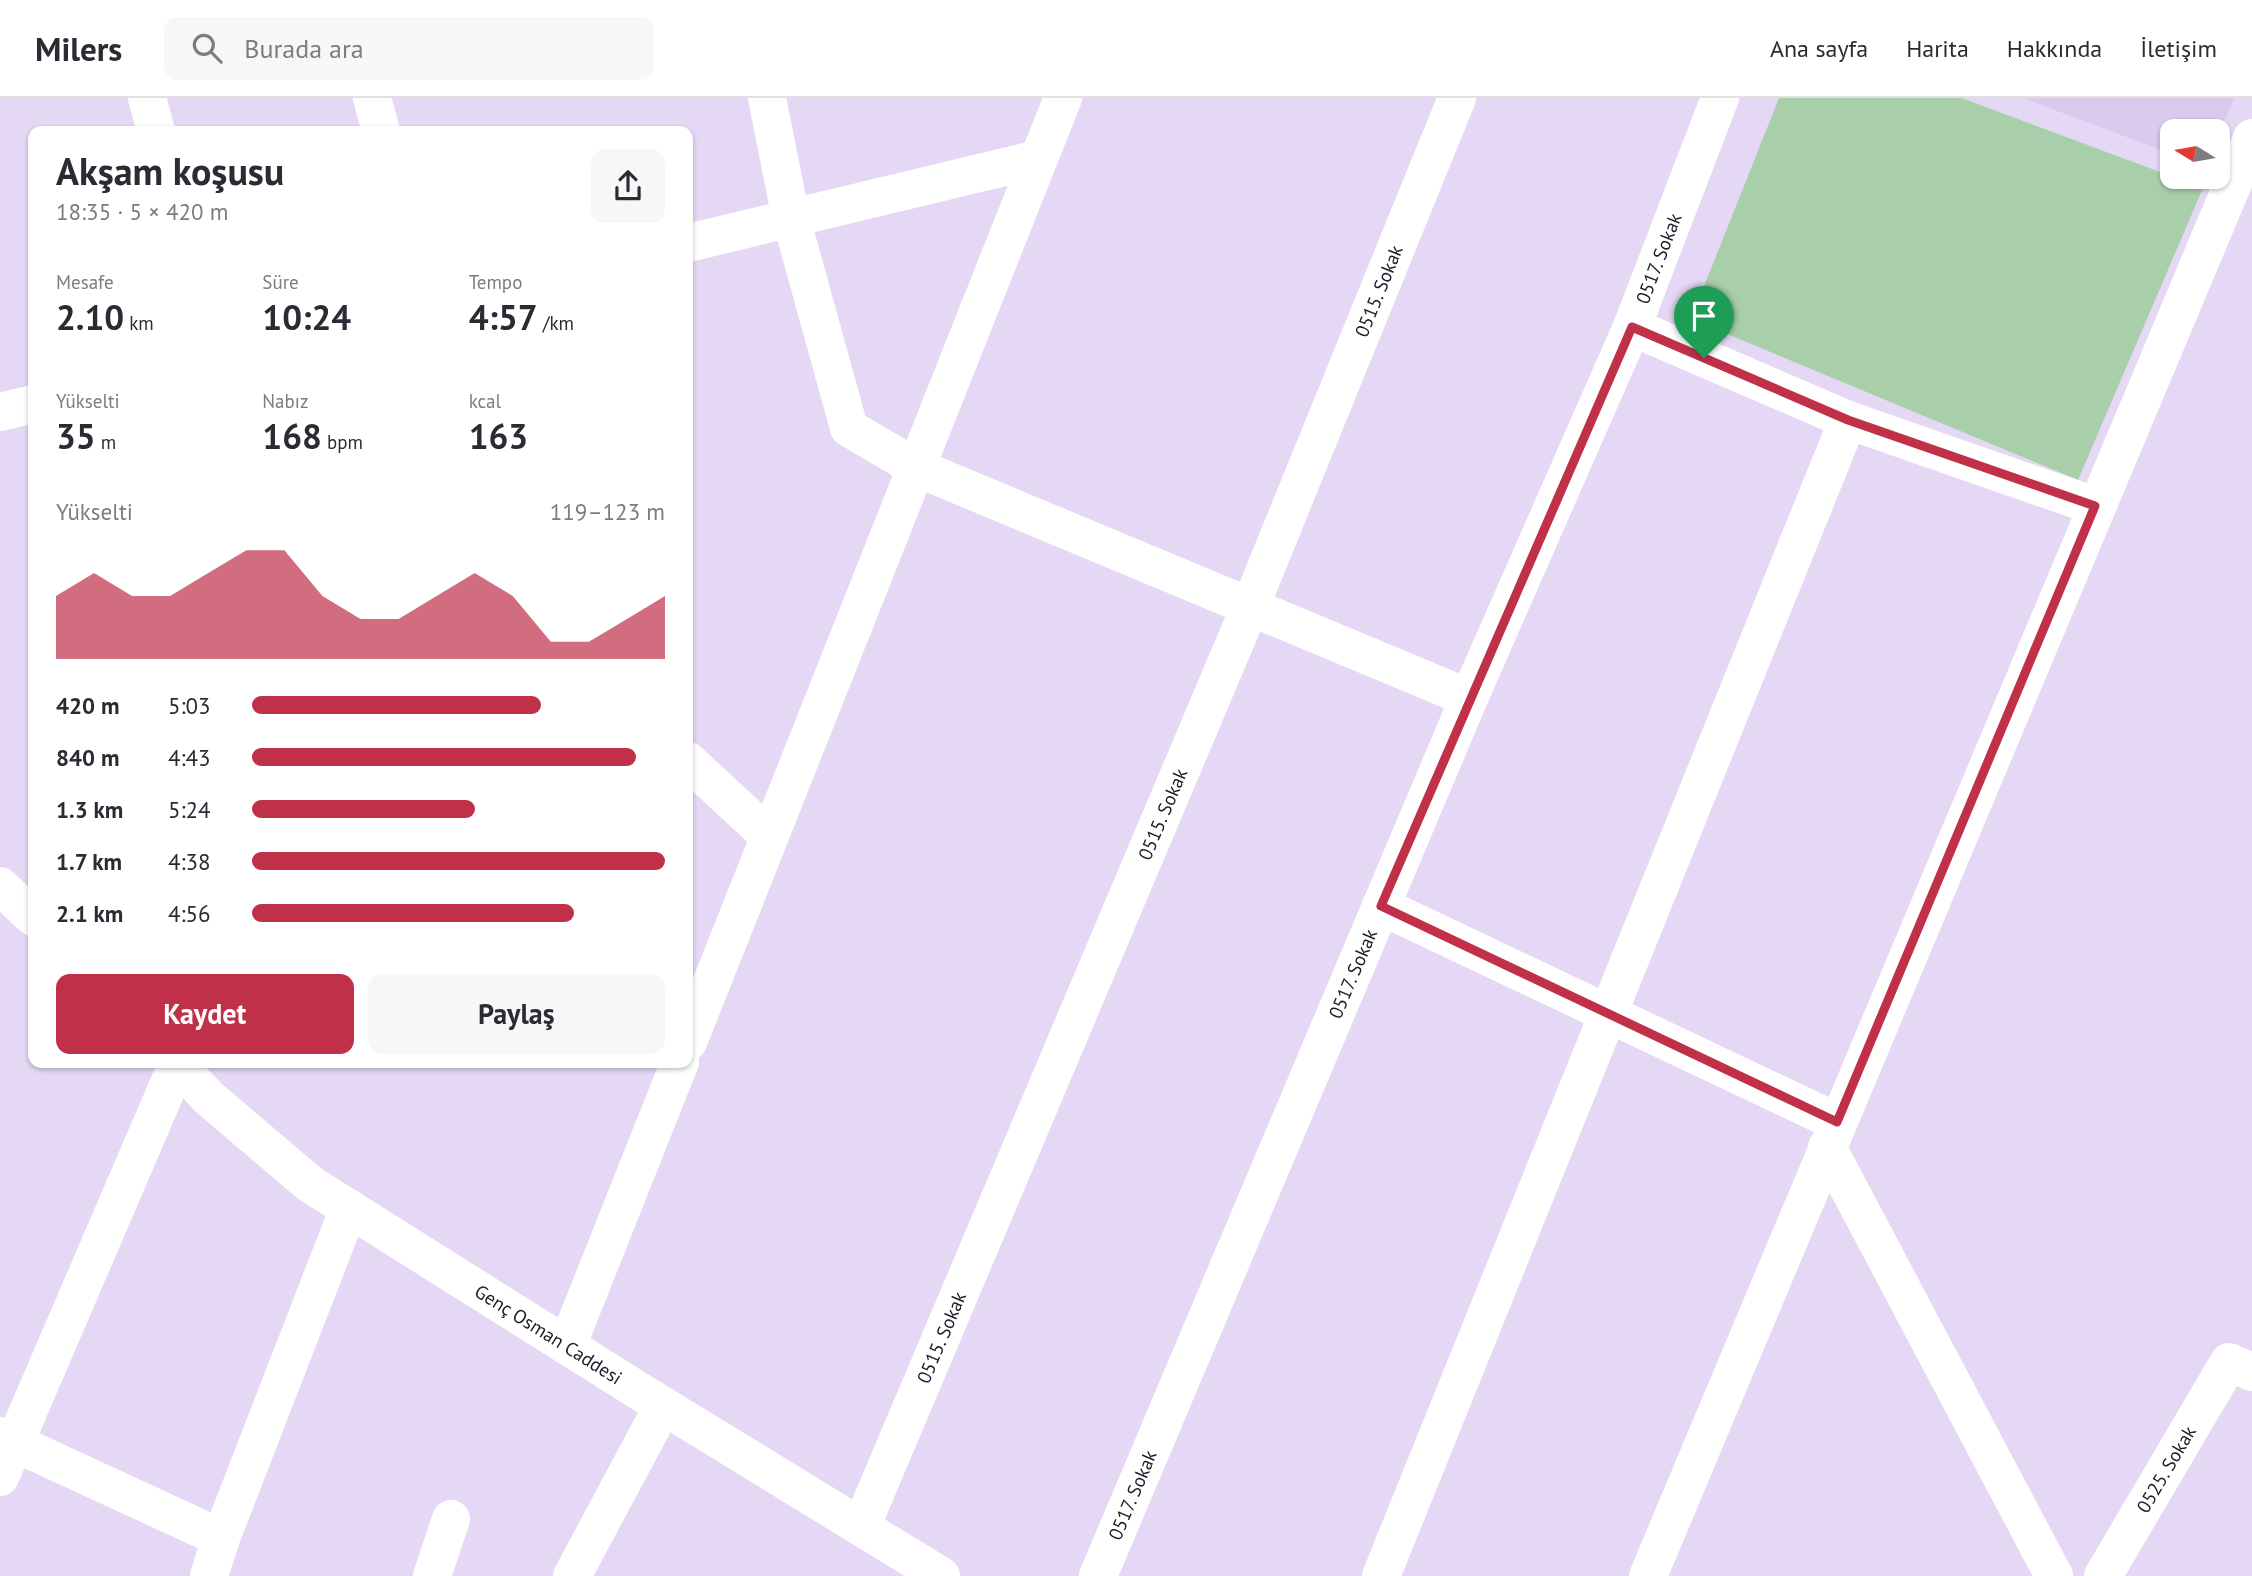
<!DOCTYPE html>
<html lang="tr">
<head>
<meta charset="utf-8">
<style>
	:root { --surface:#fff; --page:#f7f7f7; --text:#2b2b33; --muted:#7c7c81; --line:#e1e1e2; --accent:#c03049 }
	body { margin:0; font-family:"PT Sans",sans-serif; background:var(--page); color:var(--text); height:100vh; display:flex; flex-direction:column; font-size:26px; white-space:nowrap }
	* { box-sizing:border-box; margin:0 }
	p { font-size:23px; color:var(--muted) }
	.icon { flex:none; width:38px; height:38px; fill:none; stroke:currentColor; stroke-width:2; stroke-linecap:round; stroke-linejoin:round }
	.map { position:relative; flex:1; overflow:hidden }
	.panel { position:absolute; left:28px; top:28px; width:665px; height:942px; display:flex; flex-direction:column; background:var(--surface); border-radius:14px; box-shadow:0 2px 5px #0004 }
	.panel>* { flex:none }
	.needle { width:46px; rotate:281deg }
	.buttons { position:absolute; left:2160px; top:21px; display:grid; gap:14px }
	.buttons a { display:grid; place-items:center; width:70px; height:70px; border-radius:14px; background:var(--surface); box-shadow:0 2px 5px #0004; font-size:35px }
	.pin { position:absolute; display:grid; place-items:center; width:60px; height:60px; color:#fff; margin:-72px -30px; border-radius:50% 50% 50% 0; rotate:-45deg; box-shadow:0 0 7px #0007 }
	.pin .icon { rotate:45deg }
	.round { display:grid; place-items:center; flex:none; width:74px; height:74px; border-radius:14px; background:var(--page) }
	.head { display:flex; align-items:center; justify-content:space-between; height:119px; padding:0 28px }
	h1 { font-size:38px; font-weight:700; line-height:52px }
	.stats { display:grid; grid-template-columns:repeat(3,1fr); gap:10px; height:119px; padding:7px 28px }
	.stats div { display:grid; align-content:center }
	.stats b { font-size:35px; font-weight:700 }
	.stats small { font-size:19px; font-weight:400 }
	.stats p { font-size:19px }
	.chart { height:196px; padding:14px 28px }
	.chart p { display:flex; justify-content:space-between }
	.chart svg { width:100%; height:126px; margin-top:7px; fill:var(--accent); opacity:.7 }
	.button { display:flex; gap:14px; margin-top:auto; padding:14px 28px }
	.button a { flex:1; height:80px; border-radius:14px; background:var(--accent); color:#fff; font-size:28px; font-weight:700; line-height:80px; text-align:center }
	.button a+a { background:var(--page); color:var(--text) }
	ul { padding:0 28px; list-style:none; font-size:23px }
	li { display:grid; grid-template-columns:112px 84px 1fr; align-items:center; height:52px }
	li i { height:18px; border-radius:9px; background:var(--accent) }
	header { display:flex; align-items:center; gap:42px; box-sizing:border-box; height:98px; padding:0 35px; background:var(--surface); border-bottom:2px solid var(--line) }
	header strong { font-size:33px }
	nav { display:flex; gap:38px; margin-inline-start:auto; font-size:24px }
	.search { width:490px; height:63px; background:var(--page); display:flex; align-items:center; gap:18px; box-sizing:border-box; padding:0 24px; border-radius:14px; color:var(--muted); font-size:26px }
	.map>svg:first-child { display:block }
</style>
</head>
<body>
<header>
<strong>Milers</strong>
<div class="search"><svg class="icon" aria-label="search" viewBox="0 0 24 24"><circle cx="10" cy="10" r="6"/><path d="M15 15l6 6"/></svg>Burada ara</div>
<nav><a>Ana sayfa</a><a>Harita</a><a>Hakkında</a><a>İletişim</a></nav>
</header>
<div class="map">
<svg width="2252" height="1478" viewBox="0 0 2252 1478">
	<rect width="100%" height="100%" fill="#e5d8f5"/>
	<path fill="#dacaed" d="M2023,0H2235L2217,38V33H2172V56Z"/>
	<path fill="#a9cfaa" d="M1779,0H1962L2203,90L2078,382L1691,221Z"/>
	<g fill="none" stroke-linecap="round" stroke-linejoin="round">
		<g stroke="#fff" stroke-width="38">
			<path d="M147,0L156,33"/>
			<path d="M372,0L381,33"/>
			<path d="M767,0L791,120L849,330L915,369L1469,600"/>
			<path d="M688,145L1038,61"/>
			<path d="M1632,229L1848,322L2095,408"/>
			<path d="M0,314L33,306"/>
			<path d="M688,663L769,738"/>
			<path d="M1381,808L1837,1024"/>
			<path d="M688,944L1063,0"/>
			<path d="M1827,1049L2054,1478"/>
			<path d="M567,1248L680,964"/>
			<path d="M0,1338L221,1440"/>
			<path d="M0,1379L177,967"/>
			<path id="s1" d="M861,1429L1250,509L1457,0"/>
			<path d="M209,1478L221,1440L349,1110"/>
			<path d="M432,1478L451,1421"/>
			<path d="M572,1478L663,1308"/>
			<path id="s2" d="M1098,1478L1469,600L1632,229L1720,0"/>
			<path d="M1381,1478L1848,322"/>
			<path d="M1648,1478L2252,40"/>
			<path id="s3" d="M2103,1478L2229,1264L2252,1274"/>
		</g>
		<g stroke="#fff" stroke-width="38">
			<path d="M0,788L33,819"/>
			<path id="s4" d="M175,964L209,1000L310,1086L639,1293L941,1478"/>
		</g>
	</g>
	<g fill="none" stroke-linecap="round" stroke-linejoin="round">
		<g stroke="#fff" stroke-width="14">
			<path id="route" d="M1632,229L1848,322L2095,408L1837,1024L1381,808Z"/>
		</g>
		<use href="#route" stroke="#c03049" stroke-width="9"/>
	</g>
	<g text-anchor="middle" stroke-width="7" stroke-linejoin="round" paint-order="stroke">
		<g font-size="19" fill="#201b26" stroke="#fff">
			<text dy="7" stroke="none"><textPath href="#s2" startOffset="1432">0517. Sokak</textPath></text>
			<text dy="7" stroke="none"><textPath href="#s1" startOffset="1340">0515. Sokak</textPath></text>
			<text dy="7" stroke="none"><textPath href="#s1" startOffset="774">0515. Sokak</textPath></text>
			<text dy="7" stroke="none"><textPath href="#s2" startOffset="654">0517. Sokak</textPath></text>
			<text dy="7" stroke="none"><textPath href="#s4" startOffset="464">Genç Osman Caddesi</textPath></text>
			<text dy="7" stroke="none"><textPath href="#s1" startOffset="206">0515. Sokak</textPath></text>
			<text dy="7" stroke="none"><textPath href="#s3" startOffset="124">0525. Sokak</textPath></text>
			<text dy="7" stroke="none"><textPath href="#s2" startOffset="88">0517. Sokak</textPath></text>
		</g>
	</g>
</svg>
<div class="buttons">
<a><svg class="needle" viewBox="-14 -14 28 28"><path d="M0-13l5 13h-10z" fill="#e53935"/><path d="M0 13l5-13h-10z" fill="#7c7c81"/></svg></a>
</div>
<div class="pin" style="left:1704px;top:260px;background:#1e9e55"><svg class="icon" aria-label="arrive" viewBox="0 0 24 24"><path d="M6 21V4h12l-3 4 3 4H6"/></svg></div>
<section class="panel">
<div class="head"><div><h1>Akşam koşusu</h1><p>18:35 · 5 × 420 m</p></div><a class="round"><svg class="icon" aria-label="share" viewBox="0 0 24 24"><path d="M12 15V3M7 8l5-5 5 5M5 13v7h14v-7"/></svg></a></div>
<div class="stats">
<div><p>Mesafe</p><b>2.10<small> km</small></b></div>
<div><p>Süre</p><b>10:24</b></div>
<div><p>Tempo</p><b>4:57<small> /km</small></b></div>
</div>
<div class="stats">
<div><p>Yükselti</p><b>35<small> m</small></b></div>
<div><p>Nabız</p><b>168<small> bpm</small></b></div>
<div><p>kcal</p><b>163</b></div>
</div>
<div class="chart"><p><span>Yükselti</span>119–123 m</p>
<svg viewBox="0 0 160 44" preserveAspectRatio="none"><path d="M0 44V22L10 14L20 22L30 22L40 14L50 6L60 6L70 22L80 30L90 30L100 22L110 14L120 22L130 38L140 38L150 30L160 22V44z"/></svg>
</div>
<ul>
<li><b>420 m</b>5:03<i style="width:70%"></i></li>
<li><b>840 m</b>4:43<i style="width:93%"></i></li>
<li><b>1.3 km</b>5:24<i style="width:54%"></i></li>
<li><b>1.7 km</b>4:38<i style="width:100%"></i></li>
<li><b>2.1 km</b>4:56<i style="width:78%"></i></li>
</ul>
<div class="button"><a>Kaydet</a><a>Paylaş</a></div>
</section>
</div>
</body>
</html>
